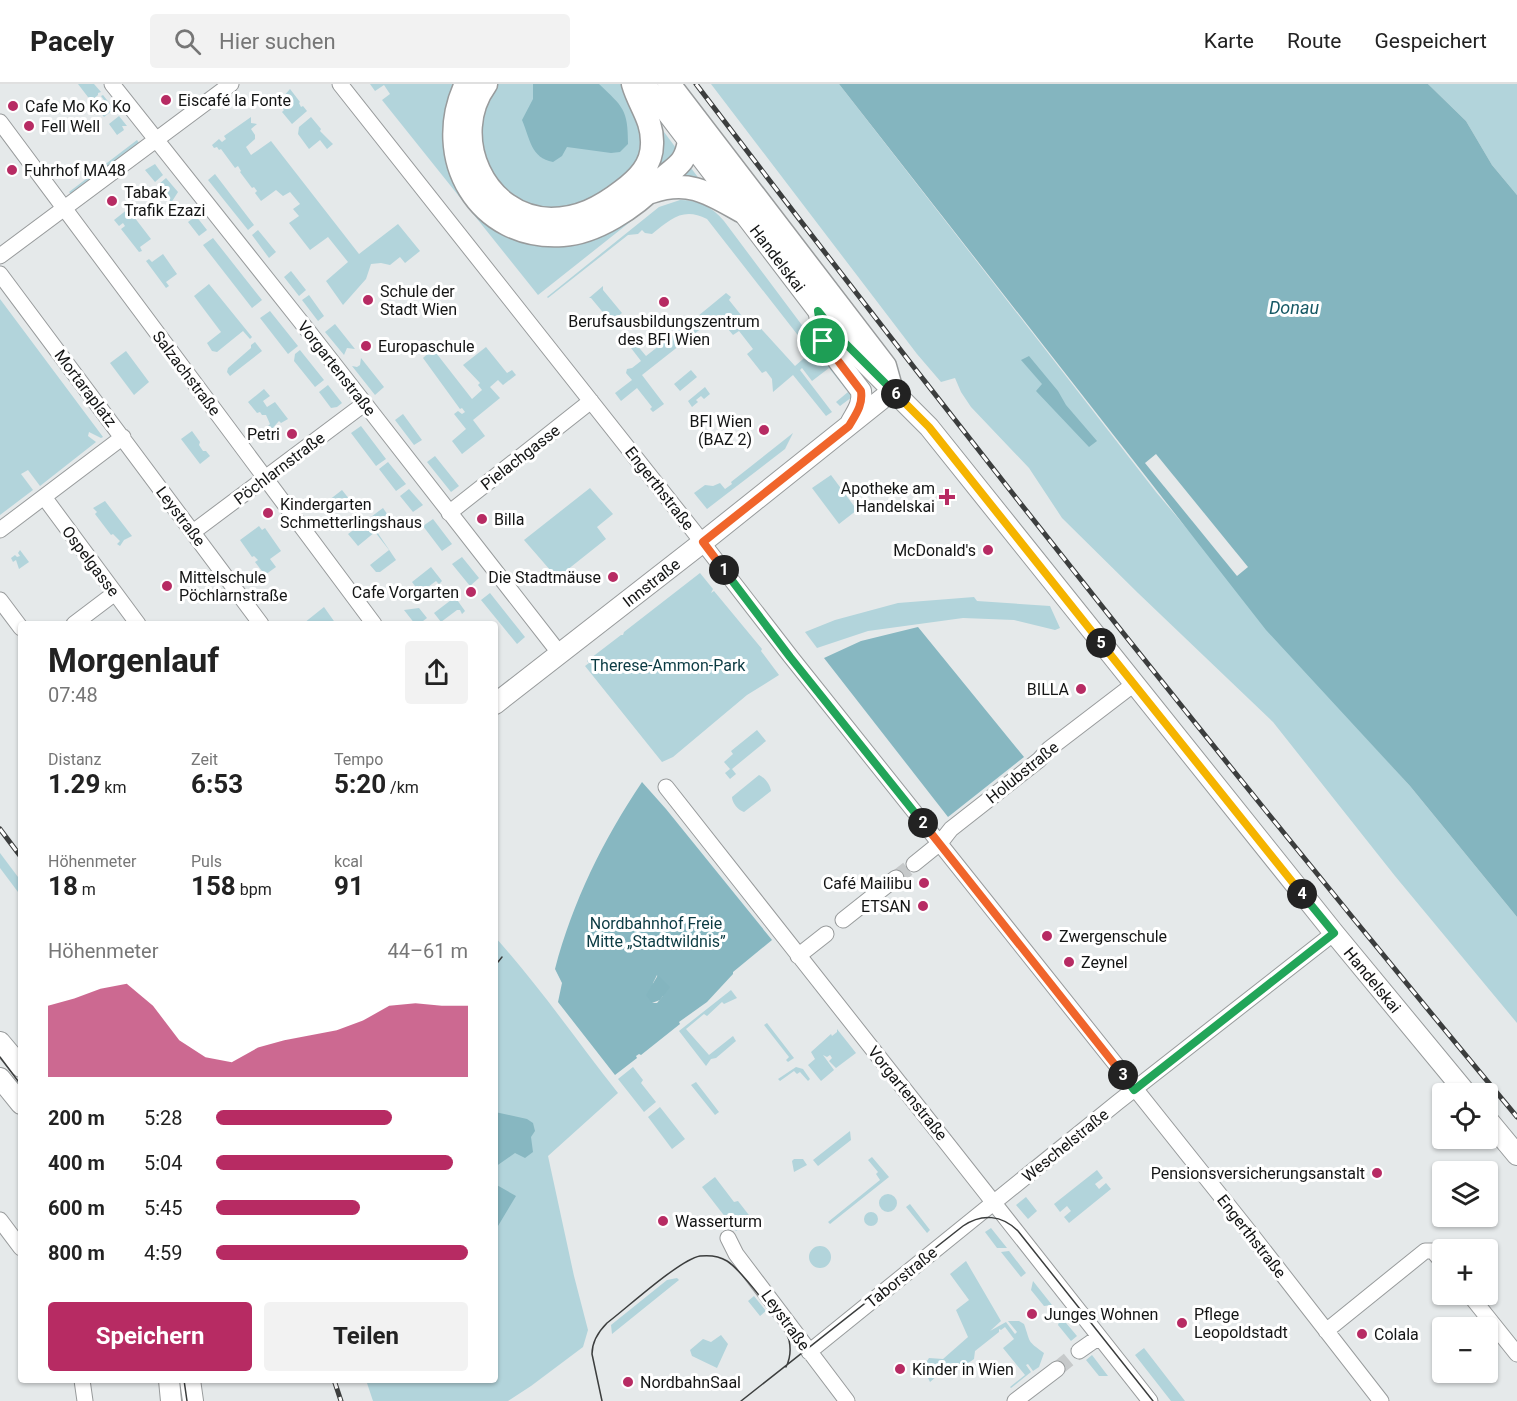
<!DOCTYPE html>
<html lang="de">
<head>
<meta charset="utf-8">
<style>
	:root { --surface:#fff; --page:#f2f2f2; --text:#222; --muted:#767676; --line:#e0e0e0; --accent:#b72b63 }
	body { margin:0; font-family:Roboto,sans-serif; background:var(--page); color:var(--text); height:100vh; display:flex; flex-direction:column; font-size:22px; white-space:nowrap }
	* { box-sizing:border-box; margin:0 }
	p { font-size:20px; color:var(--muted) }
	.icon { flex:none; width:33px; height:33px; fill:none; stroke:currentColor; stroke-width:2; stroke-linecap:round; stroke-linejoin:round }
	.map { position:relative; flex:1; overflow:hidden }
	.sheet { position:absolute; left:18px; top:537px; width:480px; height:762px; display:flex; flex-direction:column; background:var(--surface); border-radius:6px; box-shadow:0 2px 4px #0004 }
	.sheet>* { flex:none }
	.controls { position:absolute; left:1432px; top:999px; display:grid; gap:12px }
	.controls a { display:grid; place-items:center; width:66px; height:66px; border-radius:6px; background:var(--surface); box-shadow:0 2px 4px #0004; font-size:30px }
	.pin { position:absolute; display:grid; place-items:center; width:51px; height:51px; color:#fff; margin:-26px; border:3px solid #fff; border-radius:50%; box-shadow:0 2px 6px #0007 }
	.km { position:absolute; width:30px; height:30px; margin:-15px; border-radius:50%; background:#222; color:#fff; font-size:16px; line-height:30px; text-align:center }
	.round { display:grid; place-items:center; flex:none; width:63px; height:63px; border-radius:6px; background:var(--page) }
	.overview { display:flex; align-items:center; justify-content:space-between; height:102px; padding:0 30px }
	h1 { font-size:33px; font-weight:700; line-height:45px }
	.stats { display:grid; grid-template-columns:repeat(3,1fr); gap:9px; height:102px; padding:6px 30px }
	.stats div { display:grid; align-content:center }
	.stats b { font-size:26px; font-weight:700 }
	.stats small { font-size:16px; font-weight:400 }
	.stats p { font-size:16px }
	.chart { height:168px; padding:12px 30px }
	.chart p { display:flex; justify-content:space-between }
	.chart svg { width:100%; height:108px; margin-top:6px; fill:var(--accent); opacity:.7 }
	.action { display:flex; gap:12px; margin-top:auto; padding:12px 30px }
	.action a { flex:1; height:69px; border-radius:6px; background:var(--accent); color:#fff; font-size:24px; font-weight:700; line-height:69px; text-align:center }
	.action a+a { background:var(--page); color:var(--text) }
	ul { padding:0 30px; list-style:none; font-size:20px }
	li { display:grid; grid-template-columns:96px 72px 1fr; align-items:center; height:45px }
	li i { height:15px; border-radius:8px; background:var(--accent) }
	header { display:flex; align-items:center; gap:36px; box-sizing:border-box; height:84px; padding:0 30px; background:var(--surface); border-bottom:2px solid var(--line) }
	header strong { font-size:28px }
	nav { display:flex; gap:33px; margin-inline-start:auto; font-size:21px }
	.search { width:420px; height:54px; background:var(--page); display:flex; align-items:center; gap:15px; box-sizing:border-box; padding:0 21px; border-radius:6px; color:var(--muted); font-size:22px }
	.map>svg:first-child { display:block }
</style>
</head>
<body>
<header>
<strong>Pacely</strong>
<div class="search"><svg class="icon" aria-label="search" viewBox="0 0 24 24"><circle cx="10" cy="10" r="6"/><path d="M15 15l6 6"/></svg>Hier suchen</div>
<nav><a>Karte</a><a>Route</a><a>Gespeichert</a></nav>
</header>
<div class="map">
<svg width="1517" height="1317" viewBox="0 0 1517 1317">
	<rect width="100%" height="100%" fill="#e5e9ea"/>
	<path fill="#b2d4db" d="M78,0H94L101,8L98,9V11L91,17Z
		M370,0H621L661,44L700,96L669,113L654,119L538,211L382,16L390,10L384,1L375,7Z
		M711,0H839L1156,408L1323,606L1410,702L1517,833V939L1395,792L1273,638L1138,509L1062,434L1029,384L971,323L961,308L955,294L941,298L917,270Z
		M1428,0H1517V111L1492,81L1466,37Z
		M290,5L300,18L299,19L301,23L303,22L307,27L292,40L282,28L284,26L282,24L280,25L274,17L281,12L283,13Z
		M103,11L114,25L104,33L92,19L99,13L102,17L104,16L101,12Z
		M119,32L127,42H122L124,46L117,51L109,40Z
		M251,33V39L257,40L251,45L255,51V55L246,63L251,71L271,57L359,170L398,140L420,167L405,179L400,173L390,181L381,179L371,180L366,195L343,221L326,197L348,178L328,153L310,166L289,139L299,132L293,125L300,120L290,108L283,112L276,106L261,117L255,109L257,107L254,103L252,104L240,88L241,87L238,82L235,84L221,65L219,66L217,63L214,64L212,61L219,55L222,58L226,55L224,52Z
		M311,33L321,45L320,47L333,60L327,65L320,56L309,65L298,50L299,43Z
		M137,56L139,59L71,110L69,108Z
		M155,80L163,91L155,98L145,86Z
		M215,90L254,141L248,146L208,96Z
		M166,94L178,108L171,119L169,114L158,101Z
		M680,116C699,116 712,123 724,137L822,268L818,272L823,268L851,305L852,313L840,322L836,318L848,308L829,284L812,297L802,284L800,286L832,328L826,332L793,291L773,308L772,295L766,287L762,289L747,270L753,265L739,247L733,251L717,232L642,291L664,320L653,328L650,325L652,323L637,304L621,317L615,309L632,296L626,289L627,285L632,284L641,277L621,251L626,248L646,272L683,243V241L692,237L726,209L731,213L729,216L749,241L754,237L795,282L811,268L707,135C683,123 671,135 652,150L645,149L642,146L638,150L628,151L548,214L547,213L659,123Z
		M128,125L151,155L140,163L142,167L139,168L121,145L125,142L123,139L119,142L114,136Z
		M196,132L207,146L199,152L188,138Z
		M258,146L276,168L269,174L252,151Z
		M213,154L262,216L252,224L203,161Z
		M163,170L177,190L166,198L169,202L166,204L146,177L149,175L152,178Z
		M291,187L306,206L299,212L284,193Z
		M209,200L252,253L250,255L243,247L217,268L212,267L207,259L221,248L194,212Z
		M603,202V206L622,229L611,238L591,214H589Z
		M309,211L324,232L318,237L302,216Z
		M0,215L103,353L101,354L89,348L88,352L96,358L40,402L28,386L21,390L33,406L0,431Z
		M270,227L298,262L288,270L260,234Z
		M335,240L355,265L347,264L344,271L325,248Z
		M255,258L262,267L230,292L227,288L228,284L251,264V261Z
		M486,263L507,289L512,286L516,291L503,301L498,296L490,303L500,314L473,336L485,352L462,370L452,357L466,345L454,330L458,327L462,330L465,328L462,324L460,325L423,274L433,265L472,315L482,306L478,301L480,299L463,281Z
		M300,266L324,296L315,303L294,277L295,270Z
		M126,267L149,298L134,311L110,279Z
		M361,274L384,303L375,311L352,282L357,283L360,281Z
		M691,286L697,293L680,307L674,300Z
		M328,301L342,319L337,323L331,324L319,308Z
		M705,303L710,310L704,315L701,312L696,316L698,318L692,323L688,317Z
		M264,305L270,312L263,317L267,323L275,318L288,335L281,339L279,337L270,347L267,343L270,340L266,331H262L260,328L257,329L248,318Z
		M403,330L422,356L414,361L395,336Z
		M361,342L386,375L376,382L351,349Z
		M192,347L200,358L199,361L203,367H206L210,372L200,380L181,355Z
		M793,349L785,365L707,425L694,409L705,401L713,402L720,399L725,405L732,400L731,398Z
		M435,372L459,402L451,408L427,378Z
		M388,378L406,400L396,407L379,385Z
		M831,391L857,426L839,440L812,404Z
		M590,404L613,430L597,443L606,455L557,494L524,456Z
		M409,405L423,421L413,428L400,412Z
		M342,406L350,416L332,429L324,420Z
		M105,417L132,452L124,456L120,462L117,460L120,457L113,450L111,451L95,430L97,428L93,424Z
		M383,424L392,437L371,439L396,476L380,488H376L370,481L389,466L375,448L358,462L348,450Z
		M433,435L452,460L442,467L423,442Z
		M259,442L262,446L265,444L281,467L270,475L276,483L265,491L255,478L258,476L254,472L252,473L240,456Z
		M20,466L29,478L19,485L16,476L13,478L11,474L15,471L17,473L20,472L18,469Z
		M462,473L479,494L470,502L452,480Z
		M431,483L442,497L439,500L436,497L420,509L412,498Z
		M700,489L713,505L711,509L714,507L762,565L761,567L779,591L747,611L673,673L662,678L585,582L589,579L587,577L621,551H623L624,548Z
		M490,509L525,553L517,560L481,516Z
		M455,513L465,527L462,530L460,526H457L441,538L434,529Z
		M974,513L977,517L1050,522L1060,544L1055,546L1014,536L963,534L868,547L817,564L805,548L835,536L898,519Z
		M324,523L336,540H305L304,539Z
		M419,524L427,534L419,540H415L404,526Z
		M757,646L766,657L732,685L736,690L730,695L725,689L730,685L724,678L733,670L731,667Z
		M759,691C765,694 770,700 771,707L744,728C738,726 732,719 732,713Z
		M0,769L21,797V812L0,784Z
		M495,853C539,902 577,957 618,1009L548,1072L574,1192L588,1246L583,1263L531,1302L508,1317H373L366,1296H495Z
		M731,906L737,914L724,920L722,918L707,932L704,930L686,945L709,971L733,952L736,957L716,974L711,975L706,982L679,947Z
		M767,939L794,974L788,978L786,976L789,973L764,941Z
		M837,945L856,969L836,984L829,977L832,974L830,971L827,973L823,971L834,986L821,997L808,981L815,975L811,968L831,950L832,952L837,948Z
		M633,983L643,996L641,999L656,1018L644,1028L618,995Z
		M796,983L803,985L810,995L808,997L800,988L797,990L794,987L780,997L778,995Z
		M696,998L719,1028L715,1031L691,1001Z
		M660,1023L685,1055L672,1065L648,1033Z
		M850,1047L851,1056L818,1082L813,1076Z
		M872,1073L889,1093L830,1140L828,1138L880,1096L876,1090L878,1088L868,1076Z
		M794,1075H803L807,1081L794,1088L792,1077Z
		M1097,1086L1103,1094L1095,1100L1099,1105L1106,1099L1111,1105L1069,1139L1064,1133L1071,1127L1067,1122L1060,1128L1054,1120Z
		M715,1093L734,1118L738,1117L752,1135L736,1147L702,1103Z
		M879 1119a9 9 0 1 1 18 0a9 9 0 1 1-18 0Z
		M1026,1113L1037,1127L1028,1135L1016,1121Z
		M910,1120L930,1146L927,1149L906,1123Z
		M864 1135a7 7 0 1 1 14 0a7 7 0 1 1-14 0Z
		M991,1144L1007,1164H997L985,1148Z
		M809 1173a11 11 0 1 1 22 0a11 11 0 1 1-22 0Z
		M1009,1167L1026,1189L1021,1193L1001,1168Z
		M966,1177L1001,1237L990,1247L1006,1238L1015,1250L1017,1248L1008,1237H1019L1024,1240C1031,1259 1026,1256 1044,1269L1039,1283L1033,1287L1028,1280L1026,1281L1031,1288L1011,1304L1010,1303L1025,1291L1003,1264L1014,1255L1005,1243L1001,1246L999,1245V1248L975,1267L974,1275C967,1281 960,1282 952,1279L930,1298L923,1283L929,1274L943,1275L968,1253L956,1226L969,1216L950,1190Z
		M677,1194L679,1196L612,1250L611,1241L667,1196Z
		M1033,1197L1052,1221L1044,1222L1031,1206Z
		M754,1212L766,1227L760,1232L748,1217Z
		M1061,1233L1077,1252L1071,1257L1058,1241Z
		M721,1251L728,1260L717,1284L692,1272L690,1266L703,1255L711,1258Z
		M1144,1264L1185,1317H1171L1135,1271Z
		M1092,1271L1108,1292H1099L1086,1276Z"/>
	<path fill="#87b7c1" fill-rule="evenodd" d="M533,0H599C623,23 628,25 628,60L620,68L611,69L567,63L562,72L553,78C531,74 530,55 522,36L533,15Z
		M1029,272L1058,307L1066,321L1097,357L1089,363L1036,307L1042,300L1021,276Z
		M918,543L1024,673L948,733L824,574L861,557Z
		M642,698L666,725L772,856L733,888V890L707,918L679,938L680,940L641,971L639,970L636,972L637,974L615,991L558,918L562,899L555,885C573,817 603,756 642,698ZM657,891L663,912L657,919H652L653,899Z
		M495,1028L527,1035L533,1039L535,1047L531,1053L533,1068L525,1074L515,1069L495,1083Z
		M495,1100L516,1112L495,1147Z"/>
	<path fill="#84b5bf" d="M839,0H1428L1466,37L1492,81L1517,111V833L1410,702L1266,546Z
		M632,850L647,851L650,858C643,866 631,865 624,858L626,854Z
		M658,891L670,903L660,916L652,919L646,911Z"/>
	<path fill="#e5e9ea" d="M1156,370L1248,483L1237,492L1145,379Z"/>
	<g fill="none" stroke-linecap="round" stroke-linejoin="round">
		<path stroke="#c6c9ca" stroke-width="15" stroke-dasharray="15 8" stroke-linecap="butt" d="M896,794L914,780
			M1057,1285L1079,1267"/>
		<g stroke="#989b9c" stroke-width="17">
			<path id="minor" d="M112,0L309,248L560,570
				M340,0L692,445L791,573L1251,1150L1381,1317
				M0,38L374,540
				M0,172L231,0
				M0,190L261,540
				M44,413L138,540
				M449,429L591,317
				M0,446L123,353
				M193,448L364,320
				M0,516L21,544
				M74,540L115,509
				M666,703L1150,1317
				M914,780L940,759L951,745L1039,676L1049,665L1134,600
				M843,836L896,794
				M798,872L826,850
				M0,1136L21,1164
				M728,1154L736,1170L847,1317
				M1469,1210L1517,1270
				M1326,1247L1425,1167H1433L1443,1179
				M1079,1267L1099,1253
				M809,1268L1118,1018L1334,849
				M82,1296L85,1317
				M1015,1317L1057,1285"/>
		</g>
		<g stroke="#989b9c" stroke-width="22">
			<g id="major">
				<path id="s1" d="M645,0L818,227L839,253L929,343L1334,849L1467,1010"/>
				<path d="M819,230L823,257L861,307C863,320 857,327 851,338"/>
				<path id="s2" d="M495,620L703,458L892,307"/>
				<path d="M0,958L21,983"/>
				<path d="M0,994L21,1020"/>
				<path d="M1488,1036L1517,1071"/>
				<path d="M169,1296L171,1317"/>
				<path d="M190,1296L193,1317"/>
			</g>
		</g>
		<g stroke="#989b9c" stroke-width="25">
			<path id="highway" d="M466,0C431,73 478,157 563,151C596,149 635,123 658,99C674,82 685,83 689,57
				M486,0C448,52 484,134 551,135C578,135 600,124 622,107C638,95 652,81 652,60C653,36 639,21 633,0
				M669,0L885,282L892,307
				M651,108C689,95 709,109 741,127"/>
		</g>
		<use href="#minor" stroke="#fff" stroke-width="15"/>
		<use href="#major" stroke="#fff" stroke-width="20"/>
		<use href="#highway" stroke="#fff" stroke-width="22"/>
		<path stroke="#3c3e3e" stroke-width="1.5" d="M498,878L502,873
			M0,973L21,1001
			M184,1296L187,1317
			M602,1317L592,1270C592,1257 598,1248 607,1239C627,1224 679,1176 700,1172C709,1171 719,1172 727,1177C740,1185 785,1242 789,1256C791,1265 790,1275 786,1283
			M741,1317L963,1142C982,1129 1002,1131 1018,1147L1153,1317"/>
		<g stroke="#3c3e3e" stroke-width="5">
			<path id="rail" d="M696,0C962,350 1236,695 1517,1033
				M0,745L21,773
				M334,1296L341,1317"/>
		</g>
		<use href="#rail" stroke="#fff" stroke-width="3" stroke-dasharray="9" stroke-linecap="butt"/>
	</g>
	<g fill="none" stroke-linecap="round" stroke-linejoin="round">
		<g stroke="#fff" stroke-width="12">
			<path id="split-1" d="M724,486L703,458L849,342C856,330 863,321 861,307L823,257"/>
		</g>
		<g stroke="#fff" stroke-width="12">
			<path id="split-2" d="M724,486L790,573L923,739"/>
		</g>
		<g stroke="#fff" stroke-width="12">
			<path id="split-3" d="M923,739L1123,991"/>
		</g>
		<g stroke="#fff" stroke-width="12">
			<path id="split-4" d="M1123,991L1134,1006L1334,849L1302,810"/>
		</g>
		<g stroke="#fff" stroke-width="12">
			<path id="split-5" d="M1101,559L1302,810"/>
		</g>
		<g stroke="#fff" stroke-width="12">
			<path id="split-6" d="M896,310L929,343L1101,559"/>
		</g>
		<g stroke="#fff" stroke-width="12">
			<path id="split-7" d="M823,257L818,227L839,253L896,310"/>
		</g>
		<use href="#split-1" stroke="#f0652b" stroke-width="8"/>
		<use href="#split-2" stroke="#22a559" stroke-width="8"/>
		<use href="#split-3" stroke="#f0652b" stroke-width="8"/>
		<use href="#split-4" stroke="#22a559" stroke-width="8"/>
		<use href="#split-5" stroke="#f5b400" stroke-width="8"/>
		<use href="#split-6" stroke="#f5b400" stroke-width="8"/>
		<use href="#split-7" stroke="#22a559" stroke-width="8"/>
	</g>
	<g fill="#b72b63" stroke="#fff" stroke-width="2">
		<circle cx="166" cy="16" r="6"/>
		<circle cx="13" cy="22" r="6"/>
		<circle cx="29" cy="42" r="6"/>
		<circle cx="12" cy="86" r="6"/>
		<circle cx="112" cy="117" r="6"/>
		<circle cx="368" cy="216" r="6"/>
		<circle cx="664" cy="218" r="6"/>
		<circle cx="366" cy="262" r="6"/>
		<circle cx="764" cy="346" r="6"/>
		<circle cx="292" cy="350" r="6"/>
		<path d="M944 404h6v6h6v6h-6v6h-6v-6h-6v-6h6z"/>
		<circle cx="268" cy="429" r="6"/>
		<circle cx="482" cy="435" r="6"/>
		<circle cx="988" cy="466" r="6"/>
		<circle cx="613" cy="493" r="6"/>
		<circle cx="167" cy="502" r="6"/>
		<circle cx="471" cy="508" r="6"/>
		<circle cx="1081" cy="605" r="6"/>
		<circle cx="924" cy="799" r="6"/>
		<circle cx="923" cy="822" r="6"/>
		<circle cx="1047" cy="852" r="6"/>
		<circle cx="1069" cy="878" r="6"/>
		<circle cx="1377" cy="1089" r="6"/>
		<circle cx="663" cy="1137" r="6"/>
		<circle cx="1032" cy="1230" r="6"/>
		<circle cx="1182" cy="1239" r="6"/>
		<circle cx="1362" cy="1250" r="6"/>
		<circle cx="900" cy="1285" r="6"/>
		<circle cx="628" cy="1298" r="6"/>
	</g>
	<g text-anchor="middle" stroke-width="6" stroke-linejoin="round" paint-order="stroke">
		<g font-size="16" fill="#141515" stroke="#fff" text-anchor="start">
			<text x="178" y="22">Eiscafé la Fonte</text>
			<text x="25" y="28">Cafe Mo Ko Ko</text>
			<text x="41" y="48">Fell Well</text>
			<text x="24" y="92">Fuhrhof MA48</text>
			<text x="124" y="114">Tabak<tspan x="124" dy="18">Trafik Ezazi</tspan></text>
			<text x="380" y="213">Schule der<tspan x="380" dy="18">Stadt Wien</tspan></text>
			<text x="664" y="243" text-anchor="middle">Berufsausbildungszentrum<tspan x="664" dy="18">des BFI Wien</tspan></text>
			<text x="378" y="268">Europaschule</text>
			<text x="752" y="343" text-anchor="end">BFI Wien<tspan x="752" dy="18">(BAZ 2)</tspan></text>
			<text x="280" y="356" text-anchor="end">Petri</text>
			<text x="935" y="410" text-anchor="end">Apotheke am<tspan x="935" dy="18">Handelskai</tspan></text>
			<text x="280" y="426">Kindergarten<tspan x="280" dy="18">Schmetterlingshaus</tspan></text>
			<text x="494" y="441">Billa</text>
			<text x="976" y="472" text-anchor="end">McDonald's</text>
			<text x="179" y="499">Mittelschule<tspan x="179" dy="18">Pöchlarnstraße</tspan></text>
			<text x="601" y="499" text-anchor="end">Die Stadtmäuse</text>
			<text x="459" y="514" text-anchor="end">Cafe Vorgarten</text>
			<text x="1069" y="611" text-anchor="end">BILLA</text>
			<text x="912" y="805" text-anchor="end">Café Mailibu</text>
			<text x="911" y="828" text-anchor="end">ETSAN</text>
			<text x="1059" y="858">Zwergenschule</text>
			<text x="1081" y="884">Zeynel</text>
			<text x="1365" y="1095" text-anchor="end">Pensionsversicherungsanstalt</text>
			<text x="675" y="1143">Wasserturm</text>
			<text x="1044" y="1236">Junges Wohnen</text>
			<text x="1194" y="1236">Pflege<tspan x="1194" dy="18">Leopoldstadt</tspan></text>
			<text x="1374" y="1256">Colala</text>
			<text x="912" y="1291">Kinder in Wien</text>
			<text x="640" y="1304">NordbahnSaal</text>
		</g>
		<g font-size="16" fill="#141515" stroke="#fff">
			<text dy="6" stroke="none"><textPath href="#s1" startOffset="219">Handelskai</textPath></text>
			<text transform="translate(337 284) rotate(52)" y="6">Vorgartenstraße</text>
			<text transform="translate(187 289) rotate(53)" y="6">Salzachstraße</text>
			<text transform="translate(86 304) rotate(53)" y="6">Mortaraplatz</text>
			<text transform="translate(520 373) rotate(-38)" y="6">Pielachgasse</text>
			<text transform="translate(279 384) rotate(-37)" y="6">Pöchlarnstraße</text>
			<text transform="translate(660 404) rotate(52)" y="6">Engerthstraße</text>
			<text transform="translate(181 432) rotate(53)" y="6">Leystraße</text>
			<text transform="translate(91 477) rotate(53)" y="6">Ospelgasse</text>
			<text dy="6" stroke="none"><textPath href="#s2" startOffset="198">Innstraße</textPath></text>
			<text transform="translate(1022 688) rotate(-39)" y="6">Holubstraße</text>
			<text dy="6" stroke="none"><textPath href="#s1" startOffset="1155">Handelskai</textPath></text>
			<text transform="translate(908 1009) rotate(51)" y="6">Vorgartenstraße</text>
			<text transform="translate(1065 1061) rotate(-39)" y="6">Weschelstraße</text>
			<text transform="translate(1252 1152) rotate(52)" y="6">Engerthstraße</text>
			<text transform="translate(901 1193) rotate(-39)" y="6">Taborstraße</text>
			<text transform="translate(786 1236) rotate(54)" y="6">Leystraße</text>
		</g>
		<g font-size="16" fill="#0b3a42" stroke="#fff">
			<text x="668" y="587">Therese-Ammon-Park</text>
			<text x="656" y="845">Nordbahnhof Freie<tspan x="656" dy="18">Mitte „Stadtwildnis”</tspan></text>
		</g>
		<g font-size="18" font-style="italic" fill="#165965" stroke="#fff">
			<text x="1294" y="230">Donau</text>
		</g>
	</g>
</svg>
<div class="controls">
<a><svg class="icon" aria-label="locate" viewBox="0 0 24 24"><circle cx="12" cy="12" r="6"/><path d="M12 2v4M12 18v4M2 12h4M18 12h4"/></svg></a>
<a><svg class="icon" aria-label="layers" viewBox="0 0 24 24"><path d="M12 4l9 5-9 5-9-5zM3 14l9 5 9-5"/></svg></a>
<a>+</a>
<a>−</a>
</div>
<div class="pin" style="left:823px;top:257px;background:#1e9e55"><svg class="icon" aria-label="arrive" viewBox="0 0 24 24"><path d="M6 21V4h12l-3 4 3 4H6"/></svg></div>
<b class="km" style="left:724px;top:486px">1</b>
<b class="km" style="left:923px;top:739px">2</b>
<b class="km" style="left:1123px;top:991px">3</b>
<b class="km" style="left:1302px;top:810px">4</b>
<b class="km" style="left:1101px;top:559px">5</b>
<b class="km" style="left:896px;top:310px">6</b>
<section class="sheet">
<div class="overview"><div><h1>Morgenlauf</h1><p>07:48</p></div><a class="round"><svg class="icon" aria-label="share" viewBox="0 0 24 24"><path d="M12 15V3M7 8l5-5 5 5M5 13v7h14v-7"/></svg></a></div>
<div class="stats">
<div><p>Distanz</p><b>1.29<small> km</small></b></div>
<div><p>Zeit</p><b>6:53</b></div>
<div><p>Tempo</p><b>5:20<small> /km</small></b></div>
</div>
<div class="stats">
<div><p>Höhenmeter</p><b>18<small> m</small></b></div>
<div><p>Puls</p><b>158<small> bpm</small></b></div>
<div><p>kcal</p><b>91</b></div>
</div>
<div class="chart"><p><span>Höhenmeter</span>44–61 m</p>
<svg viewBox="0 0 160 44" preserveAspectRatio="none"><path d="M0 44V15L10 12L20 8L30 6L40 15L50 29L60 36L70 38L80 32L90 29L100 27L110 25L120 21L130 15L140 14L150 15L160 15V44z"/></svg>
</div>
<ul>
<li><b>200 m</b>5:28<i style="width:70%"></i></li>
<li><b>400 m</b>5:04<i style="width:94%"></i></li>
<li><b>600 m</b>5:45<i style="width:57%"></i></li>
<li><b>800 m</b>4:59<i style="width:100%"></i></li>
</ul>
<div class="action"><a>Speichern</a><a>Teilen</a></div>
</section>
</div>
</body>
</html>
